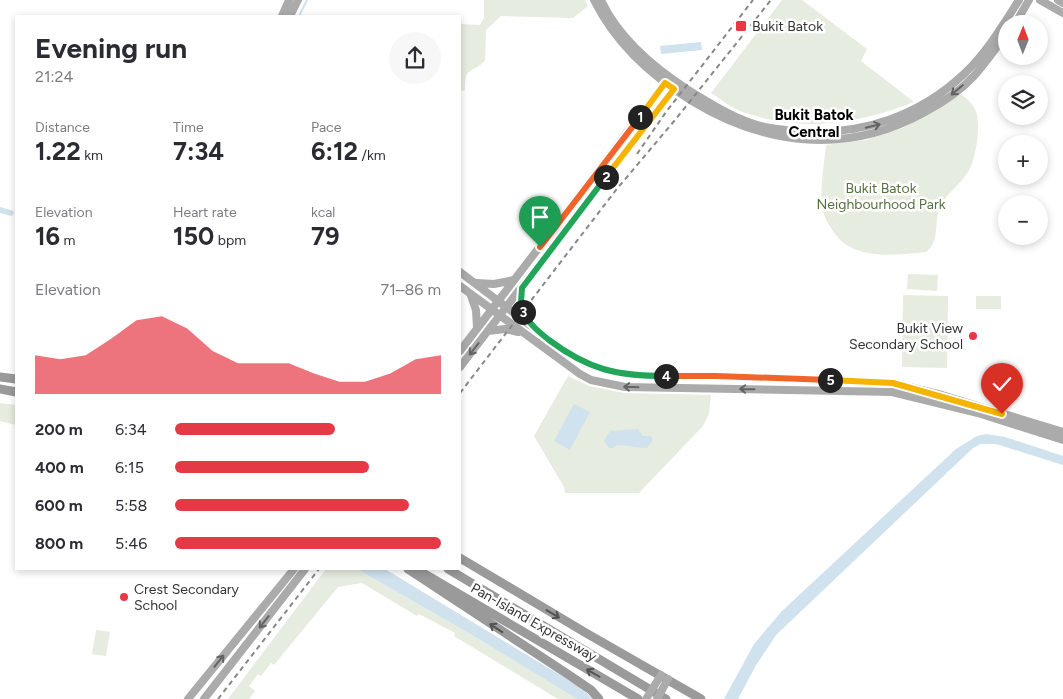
<!DOCTYPE html>
<html lang="en">
<head>
<meta charset="utf-8">
<style>
	:root { --surface:#fff; --page:#f7f7f7; --text:#2b2b33; --muted:#7c7c81; --accent:#e63946 }
	body { margin:0; font-family:Figtree,sans-serif; background:var(--page); color:var(--text); height:100vh; display:flex; flex-direction:column; font-size:19px; white-space:nowrap }
	* { box-sizing:border-box; margin:0 }
	p { font-size:16px; color:var(--muted) }
	.icon { flex:none; width:28px; height:28px; fill:none; stroke:currentColor; stroke-width:2; stroke-linecap:round; stroke-linejoin:round }
	.map { position:relative; flex:1; overflow:hidden }
	.side { position:absolute; left:15px; top:15px; width:446px; height:555px; display:flex; flex-direction:column; background:var(--surface); border-radius:0px; box-shadow:0 2px 8px #0003 }
	.side>* { flex:none }
	.needle { width:32px; rotate:1deg }
	.tools { position:absolute; left:998px; top:15px; display:grid; gap:10px }
	.tools a { display:grid; place-items:center; width:50px; height:50px; border-radius:50%; background:var(--surface); box-shadow:0 2px 8px #0003; font-size:25px }
	.pin { position:absolute; display:grid; place-items:center; width:42px; height:42px; color:#fff; margin:-51px -21px; border-radius:50% 50% 50% 0; rotate:-45deg; box-shadow:0 0 5px #0007 }
	.pin .icon { rotate:45deg }
	.km { position:absolute; width:25px; height:25px; margin:-12px; border-radius:50%; background:#222; color:#fff; font-size:14px; line-height:25px; text-align:center }
	.round { display:grid; place-items:center; flex:none; width:52px; height:52px; border-radius:26px; background:var(--page) }
	.overview { display:flex; align-items:center; justify-content:space-between; height:85px; padding:0 20px }
	h1 { font-size:28px; font-weight:700; line-height:38px }
	.figures { display:grid; grid-template-columns:repeat(3,1fr); gap:8px; height:85px; padding:5px 20px }
	.figures div { display:grid; align-content:center }
	.figures b { font-size:25px; font-weight:700 }
	.figures small { font-size:14px; font-weight:400 }
	.figures p { font-size:14px }
	.chart { height:140px; padding:10px 20px }
	.chart p { display:flex; justify-content:space-between }
	.chart svg { width:100%; height:90px; margin-top:5px; fill:var(--accent); opacity:.7 }
	ul { padding:0 20px; list-style:none; font-size:16px }
	li { display:grid; grid-template-columns:80px 60px 1fr; align-items:center; height:38px }
	li i { height:12px; border-radius:6px; background:var(--accent) }
	.map>svg:first-child { display:block }
</style>
</head>
<body>
<div class="map">
<svg width="1063" height="699" viewBox="0 0 1063 699">
	<rect width="100%" height="100%" fill="#fff"/>
	<path fill="#e6ecdf" d="M484,0H585L588,6L573,18L501,16L486,30L485,61C470,75 465,65 465,91L460,90V24L480,25L484,18Z
		M782,0H802L867,49L861,61L914,102C866,121 814,131 763,118C752,115 740,112 730,106C724,102 718,97 711,93Z
		M961,94C967,99 973,104 976,111C981,125 976,160 968,172C961,184 947,193 941,205C933,220 941,241 926,252C894,255 850,262 831,228C827,222 823,214 822,207C820,187 824,165 826,145L866,140L903,128Z
		M908,274L938,275L937,291L907,289Z
		M903,295L948,296L947,368L902,367Z
		M976,296H1001V309H976Z
		M568,376L589,386L624,393L711,395L709,414L703,426L639,493H565L564,487L534,436Z
		M0,403L16,405V425L0,421Z
		M326,569H357L472,635L577,699H558L454,636L455,633L419,614L417,616L362,583L338,587L274,665L271,663L261,676L258,674L249,686L255,691L249,699H228Z
		M96,630L110,632L106,656L92,654Z"/>
	<path fill="#cfe2ee" d="M701,42L702,50L661,54L660,46Z
		M574,404L590,412L570,450L554,441Z
		M638,429L643,436H651L653,440L647,448C636,448 628,445 617,445L613,448H609L604,441L610,431Z
		M986,434L1005,437L1063,456V465L996,444H981L973,448L776,635L755,667L738,699H724L754,644L782,611L956,449L977,436Z
		M357,569H385L580,687L593,699H577L472,635Z"/>
	<g fill="none" stroke-linecap="round" stroke-linejoin="round">
		<path stroke="#cfe2ee" stroke-width="2" d="M299,16L307,0"/>
		<path stroke="#cfe2ee" stroke-width="5.5" d="M0,210L11,213"/>
		<path stroke="#ababab" stroke-width="8" d="M594,0C616,44 651,76 692,101C766,146 848,155 925,112C942,103 960,91 974,76C985,64 996,48 1006,35
			M601,0C619,39 654,68 690,91C713,105 735,119 761,126C774,129 786,130 799,131C861,136 920,116 965,73C987,52 1003,25 1019,0
			M1040,0L1063,13
			M1058,0L1063,3
			M282,16L289,0
			M290,16L298,0
			M1015,24L1029,0
			M460,272L564,351L587,364L609,371L635,375L716,376L893,383L942,395L1063,432
			M477,283L494,284L514,280
			M460,286L580,374L591,380L625,387L892,392L978,413L1063,440
			M522,289V307L530,322
			M471,296L476,310L477,328
			M488,331L505,329L518,332
			M460,351L667,80
			M460,367L677,85
			M188,699L294,569
			M204,699L305,569"/>
		<path stroke="#9a9a9a" stroke-width="9" d="M0,377L16,379
			M0,389L16,392
			M460,558L586,633L701,699
			M408,569L569,675L591,690L599,699
			M416,569L638,699
			M448,569L666,699"/>
		<path stroke="#888" stroke-width="2" stroke-dasharray="5 4" stroke-linecap="butt" d="M637,154L666,112L753,0
			M460,393L616,190L675,120L771,0
			M218,699L319,569"/>
		<path stroke="#ababab" stroke-width="8" d="M646,699L661,675
			M657,699L668,679"/>
	</g>
	<defs><path id="oneway-shaft" d="M-6 0H5M1.5-3L5.5 0L1.5 3" fill="none" stroke-width="1.6" stroke-linecap="round" stroke-linejoin="round" transform="scale(1.25)"/></defs>
	<g stroke="#636363">
		<use href="#oneway-shaft" transform="translate(957 90) rotate(140)"/>
		<use href="#oneway-shaft" transform="translate(873 126) rotate(-13)"/>
		<use href="#oneway-shaft" transform="translate(474 349) rotate(128)"/>
		<use href="#oneway-shaft" transform="translate(631 387) rotate(-178)"/>
		<use href="#oneway-shaft" transform="translate(747 389) rotate(-179)"/>
		<use href="#oneway-shaft" transform="translate(264 622) rotate(128)"/>
		<use href="#oneway-shaft" transform="translate(219 661) rotate(-51)"/>
	</g>
	<g stroke="#525252">
		<use href="#oneway-shaft" transform="translate(553 614) rotate(31)"/>
		<use href="#oneway-shaft" transform="translate(496 628) rotate(-147)"/>
		<use href="#oneway-shaft" transform="translate(593 673) rotate(-150)"/>
	</g>
	<g fill="none" stroke-linecap="round" stroke-linejoin="round">
		<g stroke="#fff" stroke-width="10">
			<path id="split-1" d="M540,247L640,117"/>
		</g>
		<g stroke="#fff" stroke-width="10">
			<path id="split-2" d="M606,177L674,89L665,83L640,117"/>
		</g>
		<g stroke="#fff" stroke-width="10">
			<path id="split-3" d="M523,312L521,302L522,288L606,177"/>
		</g>
		<g stroke="#fff" stroke-width="10">
			<path id="split-4" d="M523,312C529,324 539,332 549,340C589,370 617,376 666,376"/>
		</g>
		<g stroke="#fff" stroke-width="10">
			<path id="split-5" d="M666,376H716L830,380"/>
		</g>
		<g stroke="#fff" stroke-width="10">
			<path id="split-6" d="M830,380L893,383L1002,414"/>
		</g>
		<use href="#split-1" stroke="#f0652b" stroke-width="6"/>
		<use href="#split-2" stroke="#f5b400" stroke-width="6"/>
		<use href="#split-3" stroke="#22a559" stroke-width="6"/>
		<use href="#split-4" stroke="#22a559" stroke-width="6"/>
		<use href="#split-5" stroke="#f0652b" stroke-width="6"/>
		<use href="#split-6" stroke="#f5b400" stroke-width="6"/>
	</g>
	<g fill="#e63946" stroke="#fff" stroke-width="2">
		<rect x="735" y="20" width="12" height="12" rx="2.5"/>
		<circle cx="973" cy="336" r="5"/>
		<circle cx="124" cy="597" r="5"/>
	</g>
	<g text-anchor="middle" stroke-width="5" stroke-linejoin="round" paint-order="stroke">
		<g font-size="14" fill="#333" stroke="#fff" text-anchor="start">
			<text x="752" y="31">Bukit Batok</text>
			<text x="963" y="333" text-anchor="end">Bukit View<tspan x="963" dy="16">Secondary School</tspan></text>
			<text x="134" y="594">Crest Secondary<tspan x="134" dy="16">School</tspan></text>
		</g>
		<g font-size="14" fill="#56703f" stroke="#fff">
			<text x="881" y="193">Bukit Batok<tspan x="881" dy="16">Neighbourhood Park</tspan></text>
		</g>
		<g font-size="14" fill="#333" stroke="#fff">
			<text transform="translate(534 622) rotate(30)" y="5">Pan-Island Expressway</text>
		</g>
		<g font-size="15" font-weight="bold" fill="#000" stroke="#fff">
			<text x="814" y="120">Bukit Batok<tspan x="814" dy="17">Central</tspan></text>
		</g>
	</g>
</svg>
<div class="tools">
<a><svg class="needle" viewBox="-14 -14 28 28"><path d="M0-13l5 13h-10z" fill="#e53935"/><path d="M0 13l5-13h-10z" fill="#7c7c81"/></svg></a>
<a><svg class="icon" aria-label="layers" viewBox="0 0 24 24"><path d="M12 4l9 5-9 5-9-5zM3 14l9 5 9-5"/></svg></a>
<a>+</a>
<a>−</a>
</div>
<div class="pin" style="left:540px;top:247px;background:#1e9e55"><svg class="icon" aria-label="arrive" viewBox="0 0 24 24"><path d="M6 21V4h12l-3 4 3 4H6"/></svg></div>
<div class="pin" style="left:1002px;top:414px;background:#d93025"><svg class="icon" aria-label="check" viewBox="0 0 24 24"><path d="M5 12l5 5 9-10"/></svg></div>
<b class="km" style="left:640px;top:117px">1</b>
<b class="km" style="left:606px;top:177px">2</b>
<b class="km" style="left:523px;top:312px">3</b>
<b class="km" style="left:666px;top:376px">4</b>
<b class="km" style="left:830px;top:380px">5</b>
<section class="side">
<div class="overview"><div><h1>Evening run</h1><p>21:24</p></div><a class="round"><svg class="icon" aria-label="share" viewBox="0 0 24 24"><path d="M12 15V3M7 8l5-5 5 5M5 13v7h14v-7"/></svg></a></div>
<div class="figures">
<div><p>Distance</p><b>1.22<small> km</small></b></div>
<div><p>Time</p><b>7:34</b></div>
<div><p>Pace</p><b>6:12<small> /km</small></b></div>
</div>
<div class="figures">
<div><p>Elevation</p><b>16<small> m</small></b></div>
<div><p>Heart rate</p><b>150<small> bpm</small></b></div>
<div><p>kcal</p><b>79</b></div>
</div>
<div class="chart"><p><span>Elevation</span>71–86 m</p>
<svg viewBox="0 0 160 44" preserveAspectRatio="none"><path d="M0 44V25L10 27L20 25L30 17L40 8L50 6L60 12L70 23L80 29L90 29L100 29L110 34L120 38L130 38L140 34L150 27L160 25V44z"/></svg>
</div>
<ul>
<li><b>200 m</b>6:34<i style="width:60%"></i></li>
<li><b>400 m</b>6:15<i style="width:73%"></i></li>
<li><b>600 m</b>5:58<i style="width:88%"></i></li>
<li><b>800 m</b>5:46<i style="width:100%"></i></li>
</ul>
</section>
</div>
</body>
</html>
